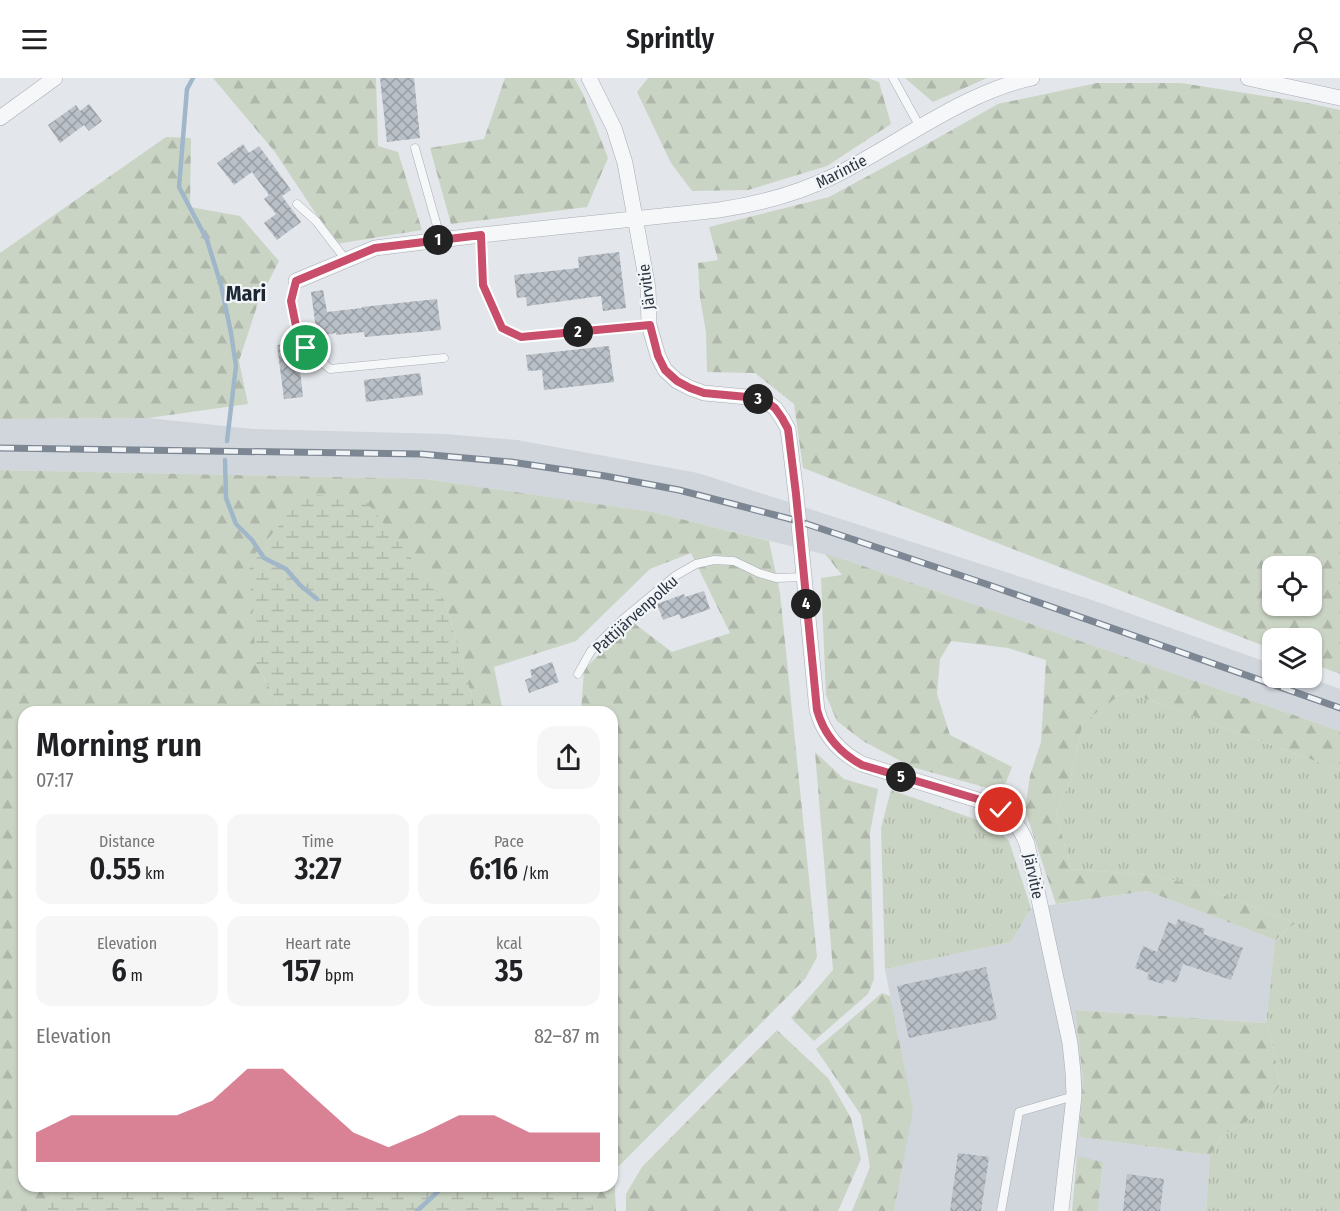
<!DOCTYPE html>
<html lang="en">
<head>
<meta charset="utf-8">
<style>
	:root { --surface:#fff; --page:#f6f6f6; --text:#202124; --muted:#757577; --accent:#c94e6b }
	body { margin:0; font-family:"Fira Sans Condensed",sans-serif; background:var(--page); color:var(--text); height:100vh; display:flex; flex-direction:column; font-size:22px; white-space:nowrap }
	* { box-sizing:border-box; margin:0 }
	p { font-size:20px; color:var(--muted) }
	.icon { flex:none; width:33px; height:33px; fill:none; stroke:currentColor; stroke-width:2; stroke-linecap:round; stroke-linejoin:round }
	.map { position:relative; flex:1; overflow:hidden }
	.panel { position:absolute; left:18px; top:628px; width:600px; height:486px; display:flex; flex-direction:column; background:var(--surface); border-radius:18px; box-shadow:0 2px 4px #0004 }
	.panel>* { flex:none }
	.fabs { position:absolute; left:1262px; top:478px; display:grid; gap:12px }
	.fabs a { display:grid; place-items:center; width:60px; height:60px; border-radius:12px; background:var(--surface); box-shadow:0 2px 4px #0004; font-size:30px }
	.pin { position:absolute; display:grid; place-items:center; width:51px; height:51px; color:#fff; margin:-26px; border:3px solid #fff; border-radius:50%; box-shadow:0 2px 6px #0007 }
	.km { position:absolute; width:30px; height:30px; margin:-15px; border-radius:50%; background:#222; color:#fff; font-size:16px; line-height:30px; text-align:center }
	.round { display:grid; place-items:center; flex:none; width:63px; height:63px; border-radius:18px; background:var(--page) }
	.summary { display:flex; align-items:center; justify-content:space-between; height:102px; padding:0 18px }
	h1 { font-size:33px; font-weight:600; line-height:45px }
	.stats { display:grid; grid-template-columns:repeat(3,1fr); gap:9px; height:102px; padding:6px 18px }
	.stats div { display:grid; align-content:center; border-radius:15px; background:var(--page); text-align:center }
	.stats b { font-size:30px; font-weight:600 }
	.stats small { font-size:16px; font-weight:400 }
	.stats p { font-size:16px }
	.chart { height:168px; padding:12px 18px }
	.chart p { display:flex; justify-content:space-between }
	.chart svg { width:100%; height:108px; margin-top:6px; fill:var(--accent); opacity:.7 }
	header { display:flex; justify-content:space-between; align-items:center; height:78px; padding:0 18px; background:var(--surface); font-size:27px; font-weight:600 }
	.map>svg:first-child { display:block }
</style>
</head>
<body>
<header><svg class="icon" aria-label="menu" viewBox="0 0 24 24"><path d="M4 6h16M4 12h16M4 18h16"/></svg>Sprintly<svg class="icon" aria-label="person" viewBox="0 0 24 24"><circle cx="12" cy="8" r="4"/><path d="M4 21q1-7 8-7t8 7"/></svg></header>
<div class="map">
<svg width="1340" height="1133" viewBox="0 0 1340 1133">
	<defs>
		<pattern id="grass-tufts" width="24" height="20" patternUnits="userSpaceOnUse" patternTransform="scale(1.5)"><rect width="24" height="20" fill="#cad4c4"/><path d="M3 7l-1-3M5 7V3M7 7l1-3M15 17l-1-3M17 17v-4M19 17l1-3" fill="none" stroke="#aeb7aa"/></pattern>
		<pattern id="forest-firs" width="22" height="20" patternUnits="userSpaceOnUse" patternTransform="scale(1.5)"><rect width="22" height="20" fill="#cad4c4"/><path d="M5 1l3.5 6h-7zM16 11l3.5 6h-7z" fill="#aeb7aa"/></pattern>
		<pattern id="wetland-marsh" width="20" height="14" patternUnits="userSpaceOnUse" patternTransform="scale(1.5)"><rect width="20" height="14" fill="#cad4c4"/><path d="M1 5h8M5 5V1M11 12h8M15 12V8" fill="none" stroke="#aeb7aa"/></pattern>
		<pattern id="building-cross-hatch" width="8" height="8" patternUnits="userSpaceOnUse" patternTransform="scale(1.5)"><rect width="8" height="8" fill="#bac0c7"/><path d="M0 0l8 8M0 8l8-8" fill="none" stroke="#979da3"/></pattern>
	</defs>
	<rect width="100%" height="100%" fill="#e3e6ea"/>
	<path fill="#d1d6dc" d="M148,340L253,351L446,356L517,362L698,395L1089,521L1272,586V600H1310L1340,611V653L843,481L653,434L426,401L0,392V341Z
		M1147,813L1275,862L1266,945L1075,932L1083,1001L1079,1059L1210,1077L1206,1133H1098L1103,1085L1077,1078L1061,1133H894L912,1032L885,891L1011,864L1031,830Z"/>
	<path fill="url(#grass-tufts)" d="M1125,613L1340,692V1133H1206L1210,1077L1224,1056L1258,1037L1279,1008L1275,979L1266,945L1275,862L1295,845L1200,808L1149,797L1071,791L1056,735L1070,704L1075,678L1083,645Z
		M891,712L992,747L1009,763L1031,830L1011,864L885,891L881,750Z"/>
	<path fill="url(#forest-firs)" fill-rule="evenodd" d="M213,0H376L378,68L398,74L422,152L336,166L275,74Z
		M505,0H574L583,16L608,80L587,129L451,146L430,70L484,61Z
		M648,0H868L879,4L891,46L827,88L748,112L692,113L671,85L637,14Z
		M905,0H987L933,24Z
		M1097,5H1181L1303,24L1340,32V596L1311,585V561H1272V571L803,390L794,326L755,295L707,294L706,254L700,220L698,185L718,182L709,149L829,119L927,66L998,26ZM1272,489H1311V528H1272Z
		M166,59L191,60L190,129L240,138L279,183L259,222L239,283L248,326L148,340L0,341V175Z
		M0,392L426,401L653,434L769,463L780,515L817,879L805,901L614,1093L616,1133H594L587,1109L612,1108V634H581L584,592L631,543L672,574L730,555L691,475L650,491L576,563L494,589L503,634H476L445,523L256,586L283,634H24V1108L56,1109L47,1133H0Z
		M825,476L843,481L1340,653V692L1125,613L1083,645L1075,678L1070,704L1056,735L1071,791L1149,797L1200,808L1295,845L1275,862L1147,813L1056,826L1025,732L1030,698L1041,664L1046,582L1008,570L951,563L940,581L937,616L950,657L1012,689L1002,714L912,689L863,663L837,643L826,617L821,500L842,497Z
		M815,674L844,701L878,711L870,755L874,901L868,916L814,963L791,940L833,892Z
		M882,915L890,918L913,1032L894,1133H852L870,1089L861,1037L816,971Z
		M1075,932L1266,945L1275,979L1279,1008L1258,1037L1224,1056L1210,1077L1079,1059L1083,1001Z
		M777,952L828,1000L851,1040L861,1081L838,1133H626V1116L642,1089Z
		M1077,1078L1103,1084L1098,1133H1072Z"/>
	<path fill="url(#wetland-marsh)" d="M306,416L365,422L445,523L476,634H283L256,586L249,483Z
		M56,1109L587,1108L594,1133H47Z"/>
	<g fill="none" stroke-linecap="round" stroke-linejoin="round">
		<path stroke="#a0b7c9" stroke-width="4.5" d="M193,0L187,11L179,109L207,162L221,207L231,255L236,288L227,363
			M225,382L226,420L236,446L252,462L264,480L286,491L300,507L317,521
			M417,1133L444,1108"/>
	</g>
	<path fill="url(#building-cross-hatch)" d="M380,0H414L420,60L387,64Z
		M89,26L102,43L89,53L84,47L60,65L48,47L76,27L80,33Z
		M243,66L249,75L259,68L291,112L282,118L301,144L277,162L264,145L276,136L264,121L269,117L252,94L234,107L217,85Z
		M619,174L626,230L603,233L601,218L527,228L526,219L517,220L514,197L579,190L578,179Z
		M323,212L327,234L362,230V229L437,221L441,252L365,259L364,254L336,257V255L317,258L311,214Z
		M297,265L303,319L284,321L277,267Z
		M609,268L614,304L544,312L542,292L528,293L526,277Z
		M420,295L423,317L366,324L364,302Z
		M704,513L710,531L681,541L679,536L663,542L657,526L684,516L685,519Z
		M552,584L559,604L529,615L525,602L532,599L530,592Z
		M1178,841L1205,851L1203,856L1243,870L1231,902L1183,886L1176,905L1165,901L1163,906L1147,901L1149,895L1135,890L1143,868L1157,874L1168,844L1176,847Z
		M986,889L997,941L909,960L897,908Z
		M958,1075L989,1079L981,1133H950Z
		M1127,1096L1164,1101L1160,1133H1123Z"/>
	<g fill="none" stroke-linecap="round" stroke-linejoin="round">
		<g stroke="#a8adb4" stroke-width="9">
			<path id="service" d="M893,0L920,49
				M415,70L441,162
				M297,126L316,143L346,182
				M481,157L483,207L502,250L521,259L649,247
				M296,203L291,223L296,248L306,270L330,291L444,280
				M578,596L591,573L622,542L675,498L696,486L714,482L734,483L759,495L776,500L804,499
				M1001,1133L1019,1034L1074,1018"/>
		</g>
		<g stroke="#a8adb4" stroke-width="16">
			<path id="minor" d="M589,0L614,50L625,85L648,210L649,247L658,278L665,292L677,303L690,310L704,315L747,319L768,325L775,330L782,340L788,351L796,416L817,632C824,657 839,674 862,686L984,724C1007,735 1017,741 1027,766L1070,965L1073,994L1074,1018L1061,1133
				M1248,0L1340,20
				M0,40L55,0
				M296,203L375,170L481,157L719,132C759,126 797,116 834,98C897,67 962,15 1032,0"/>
		</g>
		<use href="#service" stroke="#f5f7f9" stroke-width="8"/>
		<use href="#minor" stroke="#f5f7f9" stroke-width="15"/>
		<g stroke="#7d8793" stroke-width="7">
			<path id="rail" d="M0,370L421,376L511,384L605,398L679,412L798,443L986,506L1340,630"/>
		</g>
		<use href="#rail" stroke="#f2f5f8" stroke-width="4.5" stroke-dasharray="14" stroke-linecap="butt"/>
	</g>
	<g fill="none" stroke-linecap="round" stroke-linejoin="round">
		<g stroke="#fff" stroke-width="12">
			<path id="route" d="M306,270L296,248L291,223L296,203L375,170L481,157L483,207L502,250L521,259L650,247L658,278L665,292L677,303L690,310L704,315L747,319L758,321L768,325L775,330L782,340L788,351L796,416L817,632C824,657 840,675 862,687L984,723L1001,732"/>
		</g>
		<use href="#route" stroke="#c94e6b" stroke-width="8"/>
	</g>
	<g text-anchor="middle" stroke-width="4.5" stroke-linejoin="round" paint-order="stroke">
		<g font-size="16" fill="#2b3542" stroke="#f2f5f8">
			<text transform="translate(841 93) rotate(-27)" y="6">Marintie</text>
			<text transform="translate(646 209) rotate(-97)" y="6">Järvitie</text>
			<text transform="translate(635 536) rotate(-42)" y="6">Pattijärvenpolku</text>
			<text transform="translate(1034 798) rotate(78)" y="6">Järvitie</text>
		</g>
		<g font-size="22" font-weight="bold" fill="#1d2633" stroke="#f2f5f8">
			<text x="246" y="223">Mari</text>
		</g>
	</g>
</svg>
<div class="fabs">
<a><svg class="icon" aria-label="locate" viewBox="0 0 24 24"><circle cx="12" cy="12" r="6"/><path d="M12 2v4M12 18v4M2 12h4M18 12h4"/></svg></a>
<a><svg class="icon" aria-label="layers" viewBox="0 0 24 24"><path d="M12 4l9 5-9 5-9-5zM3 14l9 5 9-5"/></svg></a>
</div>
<div class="pin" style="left:306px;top:270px;background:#1e9e55"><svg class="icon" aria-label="arrive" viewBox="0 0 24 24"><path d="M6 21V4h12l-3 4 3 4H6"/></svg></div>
<div class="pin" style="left:1001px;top:732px;background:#d93025"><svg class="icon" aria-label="check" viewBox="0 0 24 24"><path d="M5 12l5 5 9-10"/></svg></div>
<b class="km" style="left:438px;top:162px">1</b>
<b class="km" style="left:578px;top:254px">2</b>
<b class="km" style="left:758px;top:321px">3</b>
<b class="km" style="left:806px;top:526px">4</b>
<b class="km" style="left:901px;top:699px">5</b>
<section class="panel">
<div class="summary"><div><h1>Morning run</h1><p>07:17</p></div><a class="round"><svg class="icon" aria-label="share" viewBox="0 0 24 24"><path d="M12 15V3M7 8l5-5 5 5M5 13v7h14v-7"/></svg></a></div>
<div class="stats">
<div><p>Distance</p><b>0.55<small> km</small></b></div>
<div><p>Time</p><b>3:27</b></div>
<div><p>Pace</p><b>6:16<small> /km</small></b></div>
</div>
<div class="stats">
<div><p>Elevation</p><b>6<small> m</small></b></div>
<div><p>Heart rate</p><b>157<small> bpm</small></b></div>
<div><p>kcal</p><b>35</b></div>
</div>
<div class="chart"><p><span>Elevation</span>82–87 m</p>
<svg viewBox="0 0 160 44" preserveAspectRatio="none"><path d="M0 44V32L10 25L20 25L30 25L40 25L50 19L60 6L70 6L80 19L90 32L100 38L110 32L120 25L130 25L140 32L150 32L160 32V44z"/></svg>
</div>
</section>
</div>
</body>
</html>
